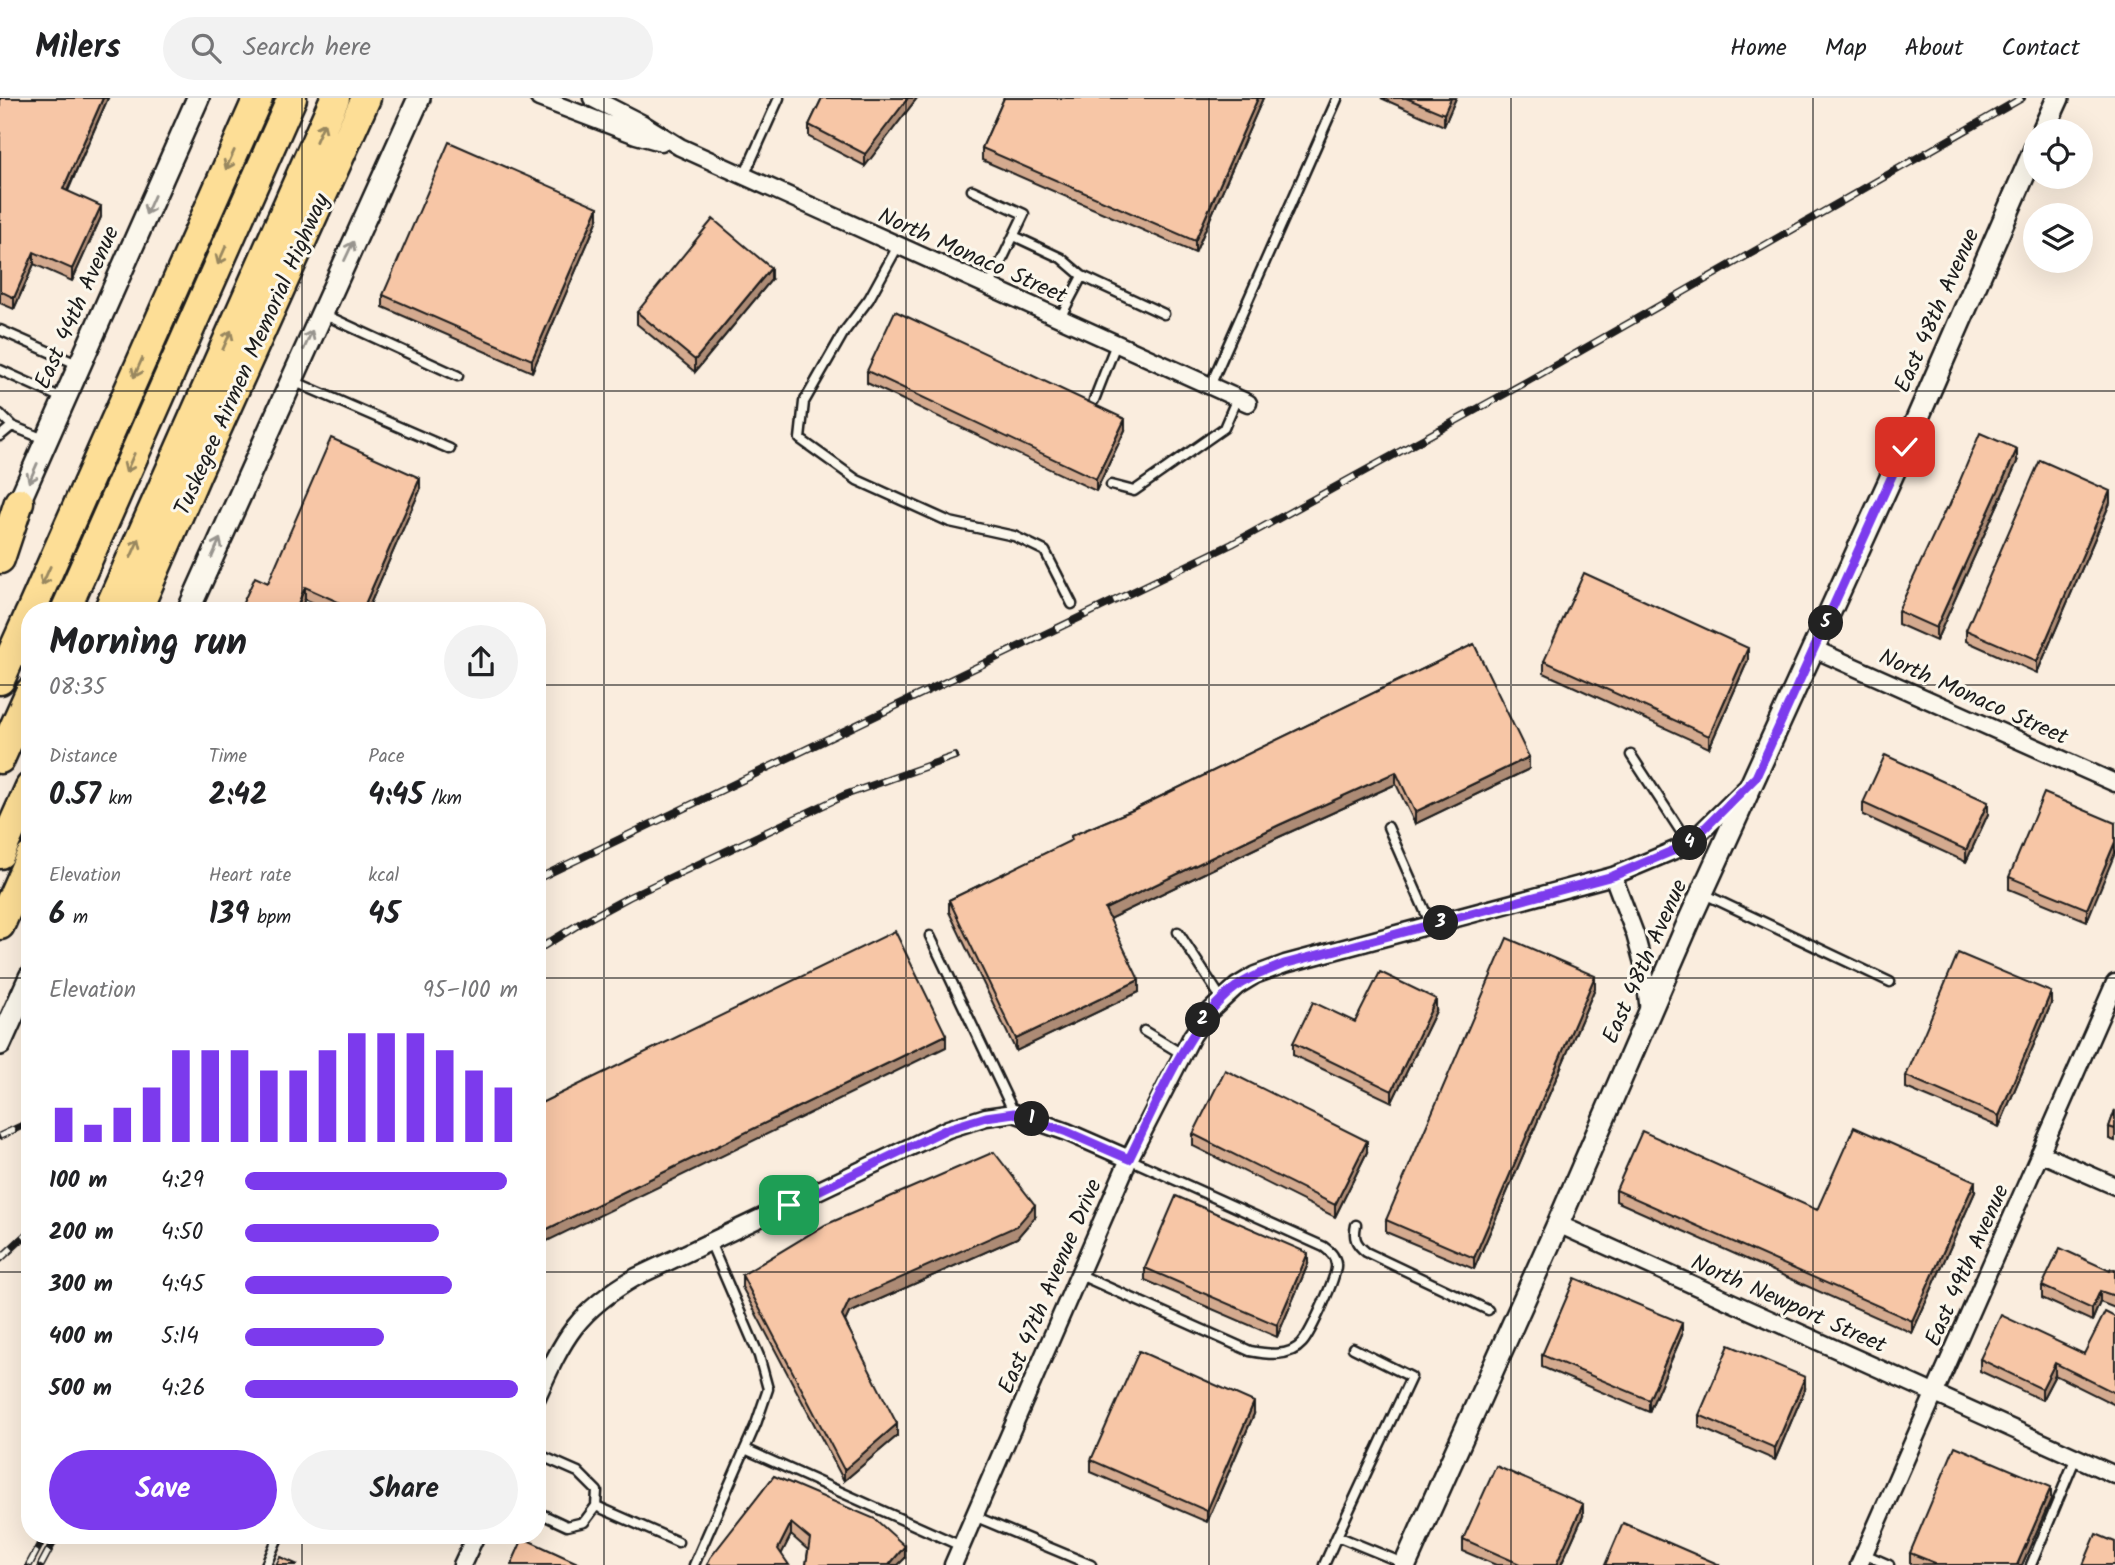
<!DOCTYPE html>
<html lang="en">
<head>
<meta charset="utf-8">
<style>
	:root { --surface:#fff; --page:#f2f2f2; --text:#202124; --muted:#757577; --line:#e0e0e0; --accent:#7c3aed }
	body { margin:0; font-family:Kalam,sans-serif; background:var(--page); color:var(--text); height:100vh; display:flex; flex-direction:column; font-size:26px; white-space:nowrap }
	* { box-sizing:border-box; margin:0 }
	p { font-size:23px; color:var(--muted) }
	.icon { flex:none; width:38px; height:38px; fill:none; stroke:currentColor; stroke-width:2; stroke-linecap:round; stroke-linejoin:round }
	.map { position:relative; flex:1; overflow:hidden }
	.side { position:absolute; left:21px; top:504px; width:525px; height:942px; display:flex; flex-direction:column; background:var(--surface); border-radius:28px; box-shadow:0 7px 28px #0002 }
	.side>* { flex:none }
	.controls { position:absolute; left:2023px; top:21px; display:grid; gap:14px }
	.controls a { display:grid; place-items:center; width:70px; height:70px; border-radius:50%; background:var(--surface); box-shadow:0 7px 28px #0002; font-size:35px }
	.pin { position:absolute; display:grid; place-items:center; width:60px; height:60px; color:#fff; margin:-30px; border-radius:14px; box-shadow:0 4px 10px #0006 }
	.km { position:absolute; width:35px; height:35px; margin:-18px; border-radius:50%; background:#222; color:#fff; font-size:19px; line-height:35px; text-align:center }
	.round { display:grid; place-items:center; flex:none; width:74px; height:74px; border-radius:37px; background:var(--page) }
	.summary { display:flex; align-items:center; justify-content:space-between; height:119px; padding:0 28px }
	h1 { font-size:38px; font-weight:600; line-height:52px }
	.metrics { display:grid; grid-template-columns:repeat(3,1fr); gap:10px; height:119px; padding:7px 28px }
	.metrics div { display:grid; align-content:center }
	.metrics b { font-size:30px; font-weight:600 }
	.metrics small { font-size:19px; font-weight:400 }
	.metrics p { font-size:19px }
	.chart { height:196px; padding:14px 28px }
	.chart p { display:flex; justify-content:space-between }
	.chart svg { width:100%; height:126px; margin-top:7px; stroke:var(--accent); stroke-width:6 }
	.action { display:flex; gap:14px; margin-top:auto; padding:14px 28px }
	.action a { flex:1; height:80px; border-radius:42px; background:var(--accent); color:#fff; font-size:28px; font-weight:600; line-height:80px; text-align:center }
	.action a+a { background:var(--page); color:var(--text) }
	ul { padding:0 28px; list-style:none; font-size:23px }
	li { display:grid; grid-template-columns:112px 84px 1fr; align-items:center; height:52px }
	li i { height:18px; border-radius:9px; background:var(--accent) }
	header { display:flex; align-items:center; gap:42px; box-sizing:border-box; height:98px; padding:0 35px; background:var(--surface); border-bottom:2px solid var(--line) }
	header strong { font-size:33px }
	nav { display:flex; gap:38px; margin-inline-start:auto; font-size:24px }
	.search { width:490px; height:63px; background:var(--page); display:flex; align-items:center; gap:18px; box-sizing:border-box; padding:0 24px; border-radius:38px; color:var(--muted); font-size:26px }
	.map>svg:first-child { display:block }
</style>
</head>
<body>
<header>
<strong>Milers</strong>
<div class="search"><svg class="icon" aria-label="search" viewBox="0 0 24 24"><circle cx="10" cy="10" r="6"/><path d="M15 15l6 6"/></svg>Search here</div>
<nav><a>Home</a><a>Map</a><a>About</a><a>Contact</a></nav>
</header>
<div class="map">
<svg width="2115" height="1467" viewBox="0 0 2115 1467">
	<rect width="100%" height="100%" fill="#faedde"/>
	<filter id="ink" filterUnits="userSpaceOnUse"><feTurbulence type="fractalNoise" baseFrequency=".0143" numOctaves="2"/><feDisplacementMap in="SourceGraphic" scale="14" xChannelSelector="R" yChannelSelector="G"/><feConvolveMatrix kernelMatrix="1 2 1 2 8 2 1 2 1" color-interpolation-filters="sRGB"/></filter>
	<g filter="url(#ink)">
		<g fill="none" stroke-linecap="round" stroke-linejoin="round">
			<g stroke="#1c1c1c" stroke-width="13">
				<path id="lane" d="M744,78L779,0
					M972,92L1024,116L989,189
					M1014,138L1061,160L1082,178
					M898,148L869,201L844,234L804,304L800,341L857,382L950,424L1014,438L1045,453L1072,506
					M323,216L458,278
					M1060,220L1082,178L1164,216
					M0,232L79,267
					M0,272L62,300
					M293,283L450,351
					M1210,288L1337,1
					M1094,302L1116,246
					M0,316L12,328L44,341
					M0,338L12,328
					M1111,387L1134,393L1224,330L1237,300
					M1631,657L1689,746
					M1388,729L1431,827
					M1702,795L1890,884
					M1178,834L1221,900
					M930,838L1014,1015
					M1144,933L1182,956
					M1356,1127C1353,1140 1356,1146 1366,1154L1488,1212
					M1078,1176L1250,1253C1266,1256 1289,1260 1302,1245C1310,1236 1338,1177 1336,1166C1335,1157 1330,1154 1324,1149L1129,1061
					M1353,1250L1411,1279L1337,1438L1403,1465
					M745,1351L961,1448
					M537,1356L578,1374L597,1393L596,1408L584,1424L567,1428L537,1414
					M596,1408L678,1444
					M974,1418L1091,1467
					M1864,1456L1889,1467
					M266,1467L279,1437
					M694,1467L756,1326L768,1291L759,1258L710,1144
					M1324,1467L1337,1438
					M2031,1467L2076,1359"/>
			</g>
			<g stroke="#1c1c1c" stroke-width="21">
				<path id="street" d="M539,0L636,37L661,44
					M592,0L643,26L680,49L1248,305
					M1814,551L2115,685
					M1613,778L1635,836L1644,869L1649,914
					M2040,1055L2115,1088
					M1558,1126L2115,1377
					M537,1299C564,1239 577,1213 636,1179L948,1031L986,1019L1014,1015L1067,1034L1129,1061
					M462,1467L476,1437
					M953,1467L1129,1061L1192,938L1208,915L1237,888L1255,877L1285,866L1613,778L1689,746L1745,691
					M1859,1467L2115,885"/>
			</g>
			<g stroke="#1c1c1c" stroke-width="26">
				<path id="secondary" d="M2043,33L2058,0
					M19,404L198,0
					M188,513L419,0
					M0,946L30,879
					M1405,1467L1558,1126L1690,821L1905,349L2035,51"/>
			</g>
			<g stroke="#1c1c1c" stroke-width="33">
				<path id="highway" d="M0,461L19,404
					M31,513L258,0
					M65,513L292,0
					M108,513L335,0
					M137,513L196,377L366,0
					M0,582L30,515
					M0,661L30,594
					M0,756L30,689
					M0,827L30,759"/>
			</g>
			<use href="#lane" stroke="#fbf7ec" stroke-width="8"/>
			<use href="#street" stroke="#fbf7ec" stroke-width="16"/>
			<use href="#secondary" stroke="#fbf7ec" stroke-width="21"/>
			<use href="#highway" stroke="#fdde96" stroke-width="28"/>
			<g stroke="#1c1c1c" stroke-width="8">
				<path id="rail" d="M537,781L1232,446L1528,283L2022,0
					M537,852L581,825L629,799L845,697L955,658
					M0,1038L30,1024
					M0,1161L30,1133
					M29,1467L45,1437
					M41,1467L57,1437"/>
			</g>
			<use href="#rail" stroke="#fbf7ec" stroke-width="5" stroke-dasharray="16" stroke-linecap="butt"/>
		</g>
		<path fill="#d4aa8f" stroke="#1c1c1c" stroke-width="2" d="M0,0H108L68,93L101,119L72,183L34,166L14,211L0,205Z
			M822,0H917L865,68L809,39V27Z
			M1004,0H1263L1195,155L982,62V50Z
			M1381,0H1456L1444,28Z
			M598,121L532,274L383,209V197Z
			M771,182L695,274L637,226V214Z
			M867,273L1125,332L1096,393L867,285Z
			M2017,364L1936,543L1898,526V513L1948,411Z
			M420,392L367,513H332L268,485Z
			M2110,405L2037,575L1966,543V532Z
			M1474,546L1529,671L1415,726L1396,686L1279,739L1109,821L1139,894L1016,953L949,814V802L1071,743V738L1133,712Z
			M1748,562L1709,650L1544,575V563Z
			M1863,705L1988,716L1966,764L1863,717Z
			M2115,725L2087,823L2009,791V779Z
			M1595,890L1474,1171L1386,1134V1122Z
			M2051,906L1999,1029L1906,990V978Z
			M1436,913L1392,1004L1293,957V945L1355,924Z
			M2115,1012V1043L2109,1041V1029Z
			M1193,1036L1367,1054L1335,1119L1193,1048Z
			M1616,1092L1817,1112L1975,1094L1912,1235L1616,1103Z
			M1035,1119L1017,1140L849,1215L845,1223L897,1338L844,1383L742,1189V1177Z
			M1308,1166L1277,1239L1145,1182V1170Z
			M2115,1172V1210L2100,1204L2092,1223L2042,1200V1188Z
			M2115,1219V1307L2055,1277L2042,1302L1980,1273V1261L2084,1256Z
			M1682,1237L1649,1314L1542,1269V1257Z
			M1805,1291L1775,1362L1699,1329V1317Z
			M1254,1316L1207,1424L1091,1374V1362Z
			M774,1378L905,1460L898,1467H806L808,1452L791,1437L781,1456L707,1467Z
			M2051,1401L2022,1467L1910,1466V1455Z
			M1583,1418L1561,1467H1496L1463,1453V1441Z"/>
		<path fill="#ad8b74" stroke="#1c1c1c" stroke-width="2" d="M103,0H108L63,102V91Z
			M908,0H917L865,68V56Z
			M1258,0H1263L1195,155V143Z
			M1451,0H1456L1444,28V16Z
			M101,108V119L72,183V171Z
			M598,109V121L532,274V262Z
			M34,154V166L14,211V200Z
			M771,170V182L695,274V262Z
			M1125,321V332L1096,393V381Z
			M2017,351V364L1936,543V530Z
			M420,380V392L367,513H362Z
			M2110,393V405L2037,575V563Z
			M305,489V501L300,513H295Z
			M1748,550V562L1709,650V638Z
			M1529,659V671L1415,726V714Z
			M1396,674V686L1279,739L1105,823V811L1279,727Z
			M1988,704V716L1966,764V752Z
			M2115,744V755L2087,823V811Z
			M1595,878V890L1474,1171V1160Z
			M1139,882V894L1016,953V941Z
			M2051,894V906L1999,1029V1018Z
			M1436,901V913L1392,1004V993Z
			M946,937V949L537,1148V1136Z
			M1367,1043V1054L1335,1119V1107Z
			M1975,1083V1094L1912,1235V1223Z
			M1035,1107V1119L1017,1140L849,1215L842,1230V1218L849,1203Z
			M1308,1155V1166L1277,1239V1227Z
			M2100,1193V1204L2092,1223V1211Z
			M1682,1225V1237L1649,1314V1302Z
			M2055,1265V1277L2042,1302V1291Z
			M1805,1279V1291L1775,1362V1350Z
			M1254,1304V1316L1207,1424V1413Z
			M897,1326V1338L844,1383V1372Z
			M2051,1389V1401L2022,1467H2017Z
			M1583,1406V1418L1561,1467H1556Z
			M791,1425V1437L778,1463V1451Z
			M905,1448V1460L898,1467H889Z"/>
		<path fill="#f7c6a6" stroke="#1c1c1c" stroke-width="2" d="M0,0H103L63,91L101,108L72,171L34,154L14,200L0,193Z
			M822,0H908L865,56L809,27Z
			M1004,0H1258L1195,143L982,50Z
			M1406,0H1451L1444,16Z
			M449,44L598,109L532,262L383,197Z
			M713,121L771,170L695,262L637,214Z
			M895,213L1125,321L1096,381L867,273Z
			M1980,335L2017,351L1936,530L1898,513L1946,410L1948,411Z
			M331,340L420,380L362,513H358L305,489L295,513H239L255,479L268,485Z
			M2040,362L2110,393L2037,563L1966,532Z
			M1584,475L1748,550L1709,638L1544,563Z
			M1474,546L1529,659L1415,714L1396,674L1279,727L1105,811L1139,882L1016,941L949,802L1072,742L1071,738L1133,712Z
			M1885,657L1988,704L1966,752L1863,705Z
			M2044,695L2115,725V744L2087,811L2009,779Z
			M895,833L946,937L537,1136V1007Z
			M1507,840L1595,878L1474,1160L1386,1122Z
			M1958,855L2051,894L1999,1018L1906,978Z
			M1380,874L1436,901L1392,993L1293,945L1313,904L1355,924Z
			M1225,972L1367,1043L1335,1107L1193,1036Z
			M2115,1012V1031L2109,1029Z
			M1854,1029L1975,1083L1912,1223L1616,1092L1642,1033L1817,1112Z
			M994,1054L1035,1107L1017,1128L849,1203L842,1218L897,1326L844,1372L742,1177L825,1127Z
			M1176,1098L1308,1155L1277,1227L1145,1170Z
			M2060,1150L2110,1173L2111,1171L2115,1172V1198L2100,1193L2092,1211L2042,1188Z
			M1575,1180L1682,1225L1649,1302L1542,1257Z
			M2105,1214L2115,1219V1295L2055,1265L2042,1291L1980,1261L2001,1217L2084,1256Z
			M1729,1247L1805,1279L1775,1350L1699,1317Z
			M1139,1253L1254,1304L1207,1413L1091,1362Z
			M1955,1348L2051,1389L2017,1467H1935V1465L1910,1455Z
			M1496,1368L1583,1406L1556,1467H1522L1463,1441Z
			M774,1378L875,1421L905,1448L889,1467H806L810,1441L791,1425L778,1451L789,1467H707L710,1460Z
			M1623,1425L1720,1467H1605Z
			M2096,1436L2115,1444V1467H2083Z
			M523,1440L582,1467H511Z
			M280,1459L298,1467H276Z"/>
		<defs><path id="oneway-shaft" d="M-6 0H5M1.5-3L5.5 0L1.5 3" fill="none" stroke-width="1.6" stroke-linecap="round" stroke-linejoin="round" transform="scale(1.75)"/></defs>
		<g stroke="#98875f">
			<use href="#oneway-shaft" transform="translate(320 34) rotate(-66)"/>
			<use href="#oneway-shaft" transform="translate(230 62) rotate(114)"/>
			<use href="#oneway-shaft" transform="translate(222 157) rotate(114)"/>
			<use href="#oneway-shaft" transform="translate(227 242) rotate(-66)"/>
			<use href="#oneway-shaft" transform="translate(138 270) rotate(114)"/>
			<use href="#oneway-shaft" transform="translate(130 365) rotate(114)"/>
			<use href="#oneway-shaft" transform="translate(135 450) rotate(-66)"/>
			<use href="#oneway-shaft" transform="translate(46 478) rotate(114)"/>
		</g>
		<g stroke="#97948e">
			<use href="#oneway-shaft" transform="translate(150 107) rotate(114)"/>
			<use href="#oneway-shaft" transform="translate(349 153) rotate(-65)"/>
			<use href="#oneway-shaft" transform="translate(308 242) rotate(-66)"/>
			<use href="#oneway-shaft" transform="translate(33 375) rotate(114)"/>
			<use href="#oneway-shaft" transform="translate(216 450) rotate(-66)"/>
		</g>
	</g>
	<g fill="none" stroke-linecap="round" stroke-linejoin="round" filter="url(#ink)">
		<g stroke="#fff" stroke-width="14">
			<path id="route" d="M789,1107L947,1031L986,1019L1014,1015L1067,1034L1129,1061C1155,1009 1189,922 1236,889C1250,878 1268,873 1284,866L1613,778L1689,746L1756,679L1905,349"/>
		</g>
		<use href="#route" stroke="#7c3aed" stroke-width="9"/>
	</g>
	<path fill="none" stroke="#1c1c1c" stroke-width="2" stroke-opacity="0.55" d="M302,0V513M604,0V1467M906,0V1467M1209,0V1467M1511,0V1467M1813,0V1467M0,293H2115M0,587H30M537,587H2115M0,880H30M537,880H2115M0,1174H30M537,1174H2115M302,1437V1467"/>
	<g text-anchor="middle" stroke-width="6" stroke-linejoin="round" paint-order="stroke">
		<g font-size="23" fill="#1c1c1c" stroke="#fbf7ec">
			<text transform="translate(973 157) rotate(24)" y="8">North Monaco Street</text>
			<text transform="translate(76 209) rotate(-66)" y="8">East 44th Avenue</text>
			<text transform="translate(1936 212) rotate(-66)" y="8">East 48th Avenue</text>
			<text transform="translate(251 256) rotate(-66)" y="8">Tuskegee Airmen Memorial Highway</text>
			<text transform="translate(1974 598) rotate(24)" y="8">North Monaco Street</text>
			<text transform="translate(1644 863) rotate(-66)" y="8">East 48th Avenue</text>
			<text transform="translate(1966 1167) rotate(-66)" y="8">East 49th Avenue</text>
			<text transform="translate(1049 1188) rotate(-67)" y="8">East 47th Avenue Drive</text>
			<text transform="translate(1789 1205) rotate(24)" y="8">North Newport Street</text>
		</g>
	</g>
</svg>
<div class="controls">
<a><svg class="icon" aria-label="locate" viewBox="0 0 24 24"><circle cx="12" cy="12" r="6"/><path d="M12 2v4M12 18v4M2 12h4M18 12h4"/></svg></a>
<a><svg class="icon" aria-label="layers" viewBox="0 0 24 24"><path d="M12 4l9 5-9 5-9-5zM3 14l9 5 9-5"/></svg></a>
</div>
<div class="pin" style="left:789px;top:1107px;background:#1e9e55"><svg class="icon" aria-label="arrive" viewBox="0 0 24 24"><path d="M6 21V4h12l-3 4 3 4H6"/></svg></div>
<div class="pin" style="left:1905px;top:349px;background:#d93025"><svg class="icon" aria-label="check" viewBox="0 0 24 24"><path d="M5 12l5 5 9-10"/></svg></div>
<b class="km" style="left:1032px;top:1021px">1</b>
<b class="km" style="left:1203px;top:922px">2</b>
<b class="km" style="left:1441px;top:825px">3</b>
<b class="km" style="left:1690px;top:745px">4</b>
<b class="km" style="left:1826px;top:525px">5</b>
<section class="side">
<div class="summary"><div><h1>Morning run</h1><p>08:35</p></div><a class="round"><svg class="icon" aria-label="share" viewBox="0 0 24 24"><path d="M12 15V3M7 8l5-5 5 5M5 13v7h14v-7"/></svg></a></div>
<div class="metrics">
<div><p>Distance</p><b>0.57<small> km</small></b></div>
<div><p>Time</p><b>2:42</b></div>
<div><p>Pace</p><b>4:45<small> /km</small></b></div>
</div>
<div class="metrics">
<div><p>Elevation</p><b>6<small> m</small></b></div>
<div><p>Heart rate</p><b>139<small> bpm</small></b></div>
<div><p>kcal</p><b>45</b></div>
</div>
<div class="chart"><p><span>Elevation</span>95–100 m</p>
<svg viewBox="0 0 160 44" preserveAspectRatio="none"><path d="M5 44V32M15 44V38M25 44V32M35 44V25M45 44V12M55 44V12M65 44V12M75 44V19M85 44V19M95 44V12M105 44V6M115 44V6M125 44V6M135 44V12M145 44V19M155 44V25"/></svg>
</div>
<ul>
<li><b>100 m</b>4:29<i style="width:96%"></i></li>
<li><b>200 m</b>4:50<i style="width:71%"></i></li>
<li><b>300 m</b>4:45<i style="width:76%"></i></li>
<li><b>400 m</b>5:14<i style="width:51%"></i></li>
<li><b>500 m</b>4:26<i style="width:100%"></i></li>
</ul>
<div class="action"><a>Save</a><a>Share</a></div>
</section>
</div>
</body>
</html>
